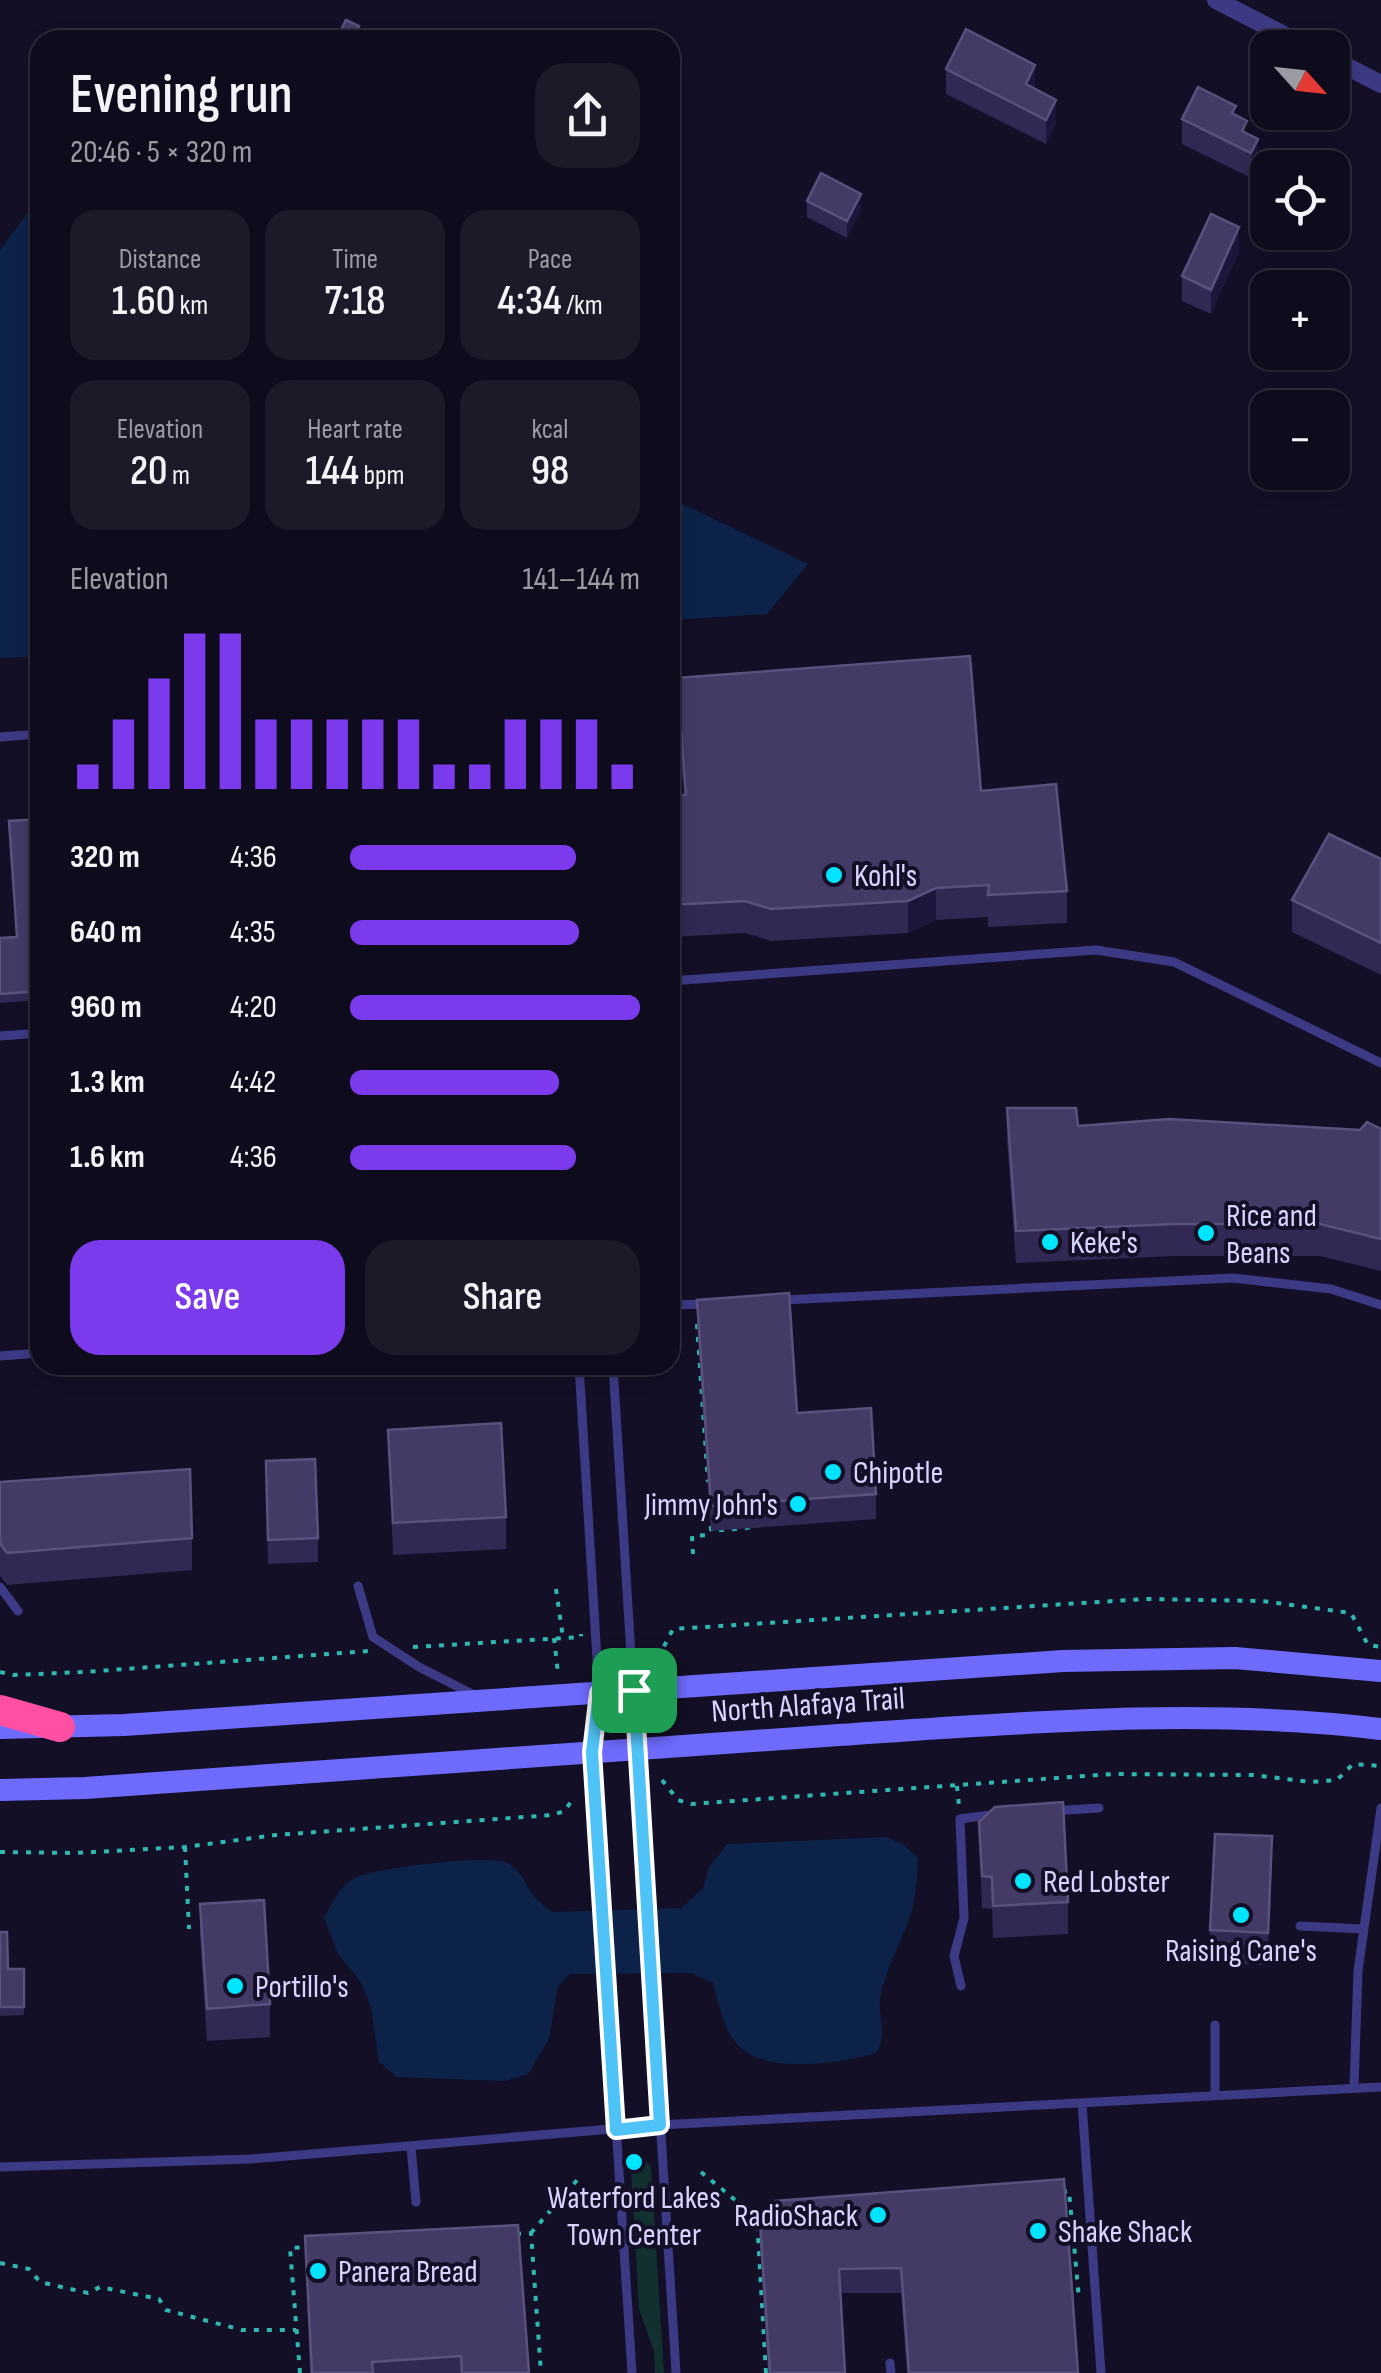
<!DOCTYPE html>
<html lang="en">
<head>
<meta charset="utf-8">
<style>
	:root { --surface:#0e0b1c; --page:#1c1929; --text:#f1f3f6; --muted:#9b9ba3; --line:#2e2b3b; --accent:#7c3aed }
	body { margin:0; font-family:"Sofia Sans Condensed",sans-serif; background:var(--page); color:var(--text); height:100vh; display:flex; flex-direction:column; font-size:38px; white-space:nowrap }
	* { box-sizing:border-box; margin:0 }
	p { font-size:32px; color:var(--muted) }
	.icon { flex:none; width:55px; height:55px; fill:none; stroke:currentColor; stroke-width:2; stroke-linecap:round; stroke-linejoin:round }
	.map { position:relative; flex:1; overflow:hidden }
	.sheet { position:absolute; left:30px; top:30px; width:650px; height:1345px; display:flex; flex-direction:column; background:var(--surface); border-radius:30px; box-shadow:0 5px 15px #0003,0 0 0 2px var(--line) }
	.sheet>* { flex:none }
	.needle { width:65px; rotate:117deg }
	.controls { position:absolute; left:1250px; top:30px; display:grid; gap:20px }
	.controls a { display:grid; place-items:center; width:100px; height:100px; border-radius:20px; background:var(--surface); box-shadow:0 5px 15px #0003,0 0 0 2px var(--line); font-size:50px }
	.pin { position:absolute; display:grid; place-items:center; width:85px; height:85px; color:#fff; margin:-42px; border-radius:20px; box-shadow:0 5px 15px #0006 }
	.round { display:grid; place-items:center; flex:none; width:105px; height:105px; border-radius:30px; background:var(--page) }
	.summary { display:flex; align-items:center; justify-content:space-between; height:170px; padding:0 40px }
	h1 { font-size:55px; font-weight:600; line-height:75px }
	.metrics { display:grid; grid-template-columns:repeat(3,1fr); gap:15px; height:170px; padding:10px 40px }
	.metrics div { display:grid; align-content:center; border-radius:25px; background:var(--page); text-align:center }
	.metrics b { font-size:42px; font-weight:600 }
	.metrics small { font-size:28px; font-weight:400 }
	.metrics p { font-size:28px }
	.chart { height:280px; padding:20px 40px }
	.chart p { display:flex; justify-content:space-between }
	.chart svg { width:100%; height:180px; margin-top:10px; stroke:var(--accent); stroke-width:6 }
	.primary-button { display:flex; gap:20px; margin-top:auto; padding:20px 40px }
	.primary-button a { flex:1; height:115px; border-radius:30px; background:var(--accent); color:#fff; font-size:40px; font-weight:600; line-height:115px; text-align:center }
	.primary-button a+a { background:var(--page); color:var(--text) }
	ul { padding:0 40px; list-style:none; font-size:32px }
	li { display:grid; grid-template-columns:160px 120px 1fr; align-items:center; height:75px }
	li i { height:25px; border-radius:12px; background:var(--accent) }
	.map>svg:first-child { display:block }
</style>
</head>
<body>
<div class="map">
<svg width="1381" height="2373" viewBox="0 0 1381 2373">
	<rect width="100%" height="100%" fill="#130f26"/>
	<path fill="#12302f" d="M638,2160L646,2161L651,2167L664,2373H655L654,2351L639,2309L631,2169Z"/>
	<path fill="#0c2248" d="M38,199L40,656L0,658V250Z
		M670,498L808,564L767,614L670,620Z
		M886,1837L904,1845L918,1858C917,1881 916,1906 906,1927C897,1949 887,1969 881,1993C876,2014 889,2034 876,2053C841,2063 770,2075 740,2047C723,2031 719,2004 713,1983L691,1973L570,1974L558,1986L549,2039L528,2074L505,2081L397,2077L379,2062L371,2007L360,1981L338,1954L324,1918C332,1904 337,1890 351,1880C369,1868 483,1855 504,1862C522,1868 524,1884 534,1896C539,1902 546,1907 552,1912L681,1908L703,1888L709,1867L727,1844Z"/>
	<g fill="none" stroke-linecap="round" stroke-linejoin="round">
		<path stroke="#2fb8b0" stroke-width="4" stroke-dasharray="5 8" stroke-linecap="butt" d="M697,1324L708,1482
			M711,1526V1531L757,1527
			M693,1554L692,1536L709,1535L711,1531
			M556,1589L563,1638
			M554,1638L558,1673
			M413,1647L581,1637V1634
			M658,1658L673,1629L1145,1599L1262,1601L1351,1613L1368,1645L1381,1647
			M0,1672L13,1675L84,1672L369,1651
			M662,1780L678,1800L691,1804L1113,1774L1253,1775L1311,1782L1337,1780L1353,1764L1381,1766
			M957,1786L959,1806
			M185,1847L189,1929
			M0,1852L75,1853L185,1847L276,1835L552,1815L565,1811L573,1798
			M701,2172L757,2218
			M1062,2192L1069,2191L1079,2299
			M531,2233L578,2179
			M516,2234L531,2233L541,2373
			M0,2263L29,2269L40,2282L88,2293L100,2287L159,2299L166,2310L242,2330H296
			M300,2373L290,2248L307,2247
			M766,2373L757,2218L768,2217"/>
		<path stroke="#3d3a85" stroke-width="9" d="M0,737L40,734
			M670,981L1096,950L1174,962L1381,1063
			M0,1036L40,1033
			M783,1300L1233,1278L1331,1289L1381,1305
			M670,1305L707,1304
			M0,1356L40,1353
			M579,1365L599,1692
			M613,1365L633,1687
			M358,1586L373,1637L419,1667L476,1696
			M0,1587L18,1611
			M637,1751L676,2373
			M592,1755L632,2373
			M1052,1811L1099,1808
			M1300,1926L1364,1929
			M961,1986L954,1956L964,1918L960,1819L997,1814
			M1215,2025V2095
			M1354,2087L1358,1971L1381,1808
			M1082,2103L1101,2373
			M411,2147L416,2202
			M0,2167L251,2159L660,2125L1381,2087
			M890,2363L891,2373"/>
		<path stroke="#3d3a85" stroke-width="18" d="M1216,0L1309,48
			M1332,59L1381,84
			M634,1690L637,1748
			M592,1752L599,1693"/>
		<path stroke="#6f6bff" stroke-width="22" d="M0,1728L124,1725L1063,1661L1235,1658L1381,1671
			M0,1790L85,1788C337,1772 587,1751 839,1735C1020,1723 1200,1707 1381,1729"/>
		<path stroke="#ff4fa3" stroke-width="30" d="M0,1710L60,1727"/>
	</g>
	<path fill="#312854" d="M946,69L1035,89L1056,124L1046,144L946,94Z
		M1236,115L1247,133L1258,163L1251,178L1182,144V119Z
		M807,201L861,210L847,238L807,217Z
		M1239,252L1211,314L1182,301V276Z
		M677,678L981,791L1067,891V923L988,927V917L936,920L908,933L771,941L745,933L670,937V795H684L677,710Z
		M40,819V1000L0,1003V938L17,937Z
		M1381,859V975L1292,932V900Z
		M1007,1108L1078,1126L1360,1130L1381,1129V1271L1320,1256H1175L1016,1263L1007,1140Z
		M697,1300L797,1413L876,1494V1519L711,1531L697,1324Z
		M388,1430L506,1517V1549L393,1555Z
		M266,1461L318,1538V1562L268,1564Z
		M0,1482L192,1538V1570L7,1585L0,1576Z
		M979,1822L1068,1902V1934L993,1938L992,1909L982,1908Z
		M1272,1868L1268,1965L1210,1962V1930Z
		M200,1904L270,2004V2037L207,2041L200,1936Z
		M0,1932L8,1969H24V2015L0,2016Z
		M1064,2179L1078,2373H907L901,2293H840L845,2373H768L760,2247V2222Z
		M305,2236L529,2373H310Z"/>
	<path fill="#1d163a" d="M1035,65V89L1026,84Z
		M1056,100V124L1046,144V120Z
		M1258,139V163L1251,178V153Z
		M861,194V210L847,238V221Z
		M1239,227V252L1211,314V290Z
		M936,888V920L908,933V901Z
		M1272,1836V1868L1268,1965V1933Z"/>
	<path fill="#433a66" stroke="#5a527e" stroke-width="2.5" d="M346,20L359,26L352,40H336Z
		M966,29L1035,65L1026,84L1056,100L1046,120L946,69Z
		M1198,87L1236,106L1232,113L1247,121L1242,131L1258,139L1251,153L1182,119Z
		M821,173L861,194L847,221L807,201Z
		M1211,214L1239,227L1211,290L1182,276Z
		M970,656L981,791L1056,784L1067,891L988,895L989,885L936,888L908,901L771,909L745,901L670,905V795H686L677,678Z
		M40,819V991L0,994V938L17,937L9,821Z
		M1329,834L1381,859V943L1292,900Z
		M1007,1108H1076L1078,1126L1169,1119L1360,1130L1367,1122L1381,1129V1239L1320,1224H1175L1016,1231Z
		M789,1293L797,1413L871,1408L876,1494L711,1506L697,1300Z
		M501,1423L506,1517L393,1523L388,1430Z
		M315,1459L318,1538L268,1540L266,1461Z
		M190,1469L192,1538L7,1553L0,1543V1482Z
		M1063,1802L1068,1902L993,1906L992,1877L982,1876L979,1822L995,1807Z
		M1215,1834L1272,1836L1268,1933L1210,1930Z
		M264,1900L270,2004L207,2009L200,1904Z
		M0,1932H7L8,1969H24V2007H0Z
		M1064,2179L1078,2373H909L901,2268L839,2269L845,2373H770L760,2222L775,2201Z
		M518,2225L529,2373H462L461,2356L372,2362L373,2373H312L305,2236Z"/>
	<g fill="none" stroke-linecap="round" stroke-linejoin="round">
		<g stroke="#fff" stroke-width="20">
			<path id="route" d="M634,1690L660,2125L616,2130L592,1752L599,1693Z"/>
		</g>
		<use href="#route" stroke="#4fc3f7" stroke-width="12"/>
	</g>
	<g fill="#00e5ff" stroke="#130f26" stroke-width="4">
		<circle cx="834" cy="875" r="10"/>
		<circle cx="1206" cy="1233" r="10"/>
		<circle cx="1050" cy="1242" r="10"/>
		<circle cx="833" cy="1472" r="10"/>
		<circle cx="798" cy="1504" r="10"/>
		<circle cx="1023" cy="1881" r="10"/>
		<circle cx="1241" cy="1915" r="10"/>
		<circle cx="235" cy="1986" r="10"/>
		<circle cx="634" cy="2162" r="10"/>
		<circle cx="878" cy="2215" r="10"/>
		<circle cx="1038" cy="2231" r="10"/>
		<circle cx="318" cy="2271" r="10"/>
	</g>
	<g text-anchor="middle" stroke-width="8" stroke-linejoin="round" paint-order="stroke">
		<g font-size="32" fill="#d9d4ff" stroke="#130f26" text-anchor="start">
			<text x="854" y="886">Kohl's</text>
			<text x="1226" y="1226">Rice and<tspan x="1226" dy="37">Beans</tspan></text>
			<text x="1070" y="1253">Keke's</text>
			<text x="853" y="1483">Chipotle</text>
			<text x="778" y="1515" text-anchor="end">Jimmy John's</text>
			<text x="1043" y="1892">Red Lobster</text>
			<text x="1241" y="1961" text-anchor="middle">Raising Cane's</text>
			<text x="255" y="1997">Portillo's</text>
			<text x="634" y="2208" text-anchor="middle">Waterford Lakes<tspan x="634" dy="37">Town Center</tspan></text>
			<text x="858" y="2226" text-anchor="end">RadioShack</text>
			<text x="1058" y="2242">Shake Shack</text>
			<text x="338" y="2282">Panera Bread</text>
		</g>
		<g font-size="32" fill="#d9d4ff" stroke="#130f26">
			<text transform="translate(808 1704) rotate(-4)" y="11">North Alafaya Trail</text>
		</g>
	</g>
</svg>
<div class="controls">
<a><svg class="needle" viewBox="-14 -14 28 28"><path d="M0-13l5 13h-10z" fill="#e53935"/><path d="M0 13l5-13h-10z" fill="#9b9ba3"/></svg></a>
<a><svg class="icon" aria-label="locate" viewBox="0 0 24 24"><circle cx="12" cy="12" r="6"/><path d="M12 2v4M12 18v4M2 12h4M18 12h4"/></svg></a>
<a>+</a>
<a>−</a>
</div>
<div class="pin" style="left:634px;top:1690px;background:#1e9e55"><svg class="icon" aria-label="arrive" viewBox="0 0 24 24"><path d="M6 21V4h12l-3 4 3 4H6"/></svg></div>
<section class="sheet">
<div class="summary"><div><h1>Evening run</h1><p>20:46 · 5 × 320 m</p></div><a class="round"><svg class="icon" aria-label="share" viewBox="0 0 24 24"><path d="M12 15V3M7 8l5-5 5 5M5 13v7h14v-7"/></svg></a></div>
<div class="metrics">
<div><p>Distance</p><b>1.60<small> km</small></b></div>
<div><p>Time</p><b>7:18</b></div>
<div><p>Pace</p><b>4:34<small> /km</small></b></div>
</div>
<div class="metrics">
<div><p>Elevation</p><b>20<small> m</small></b></div>
<div><p>Heart rate</p><b>144<small> bpm</small></b></div>
<div><p>kcal</p><b>98</b></div>
</div>
<div class="chart"><p><span>Elevation</span>141–144 m</p>
<svg viewBox="0 0 160 44" preserveAspectRatio="none"><path d="M5 44V38M15 44V27M25 44V17M35 44V6M45 44V6M55 44V27M65 44V27M75 44V27M85 44V27M95 44V27M105 44V38M115 44V38M125 44V27M135 44V27M145 44V27M155 44V38"/></svg>
</div>
<ul>
<li><b>320 m</b>4:36<i style="width:78%"></i></li>
<li><b>640 m</b>4:35<i style="width:79%"></i></li>
<li><b>960 m</b>4:20<i style="width:100%"></i></li>
<li><b>1.3 km</b>4:42<i style="width:72%"></i></li>
<li><b>1.6 km</b>4:36<i style="width:78%"></i></li>
</ul>
<div class="primary-button"><a>Save</a><a>Share</a></div>
</section>
</div>
</body>
</html>
